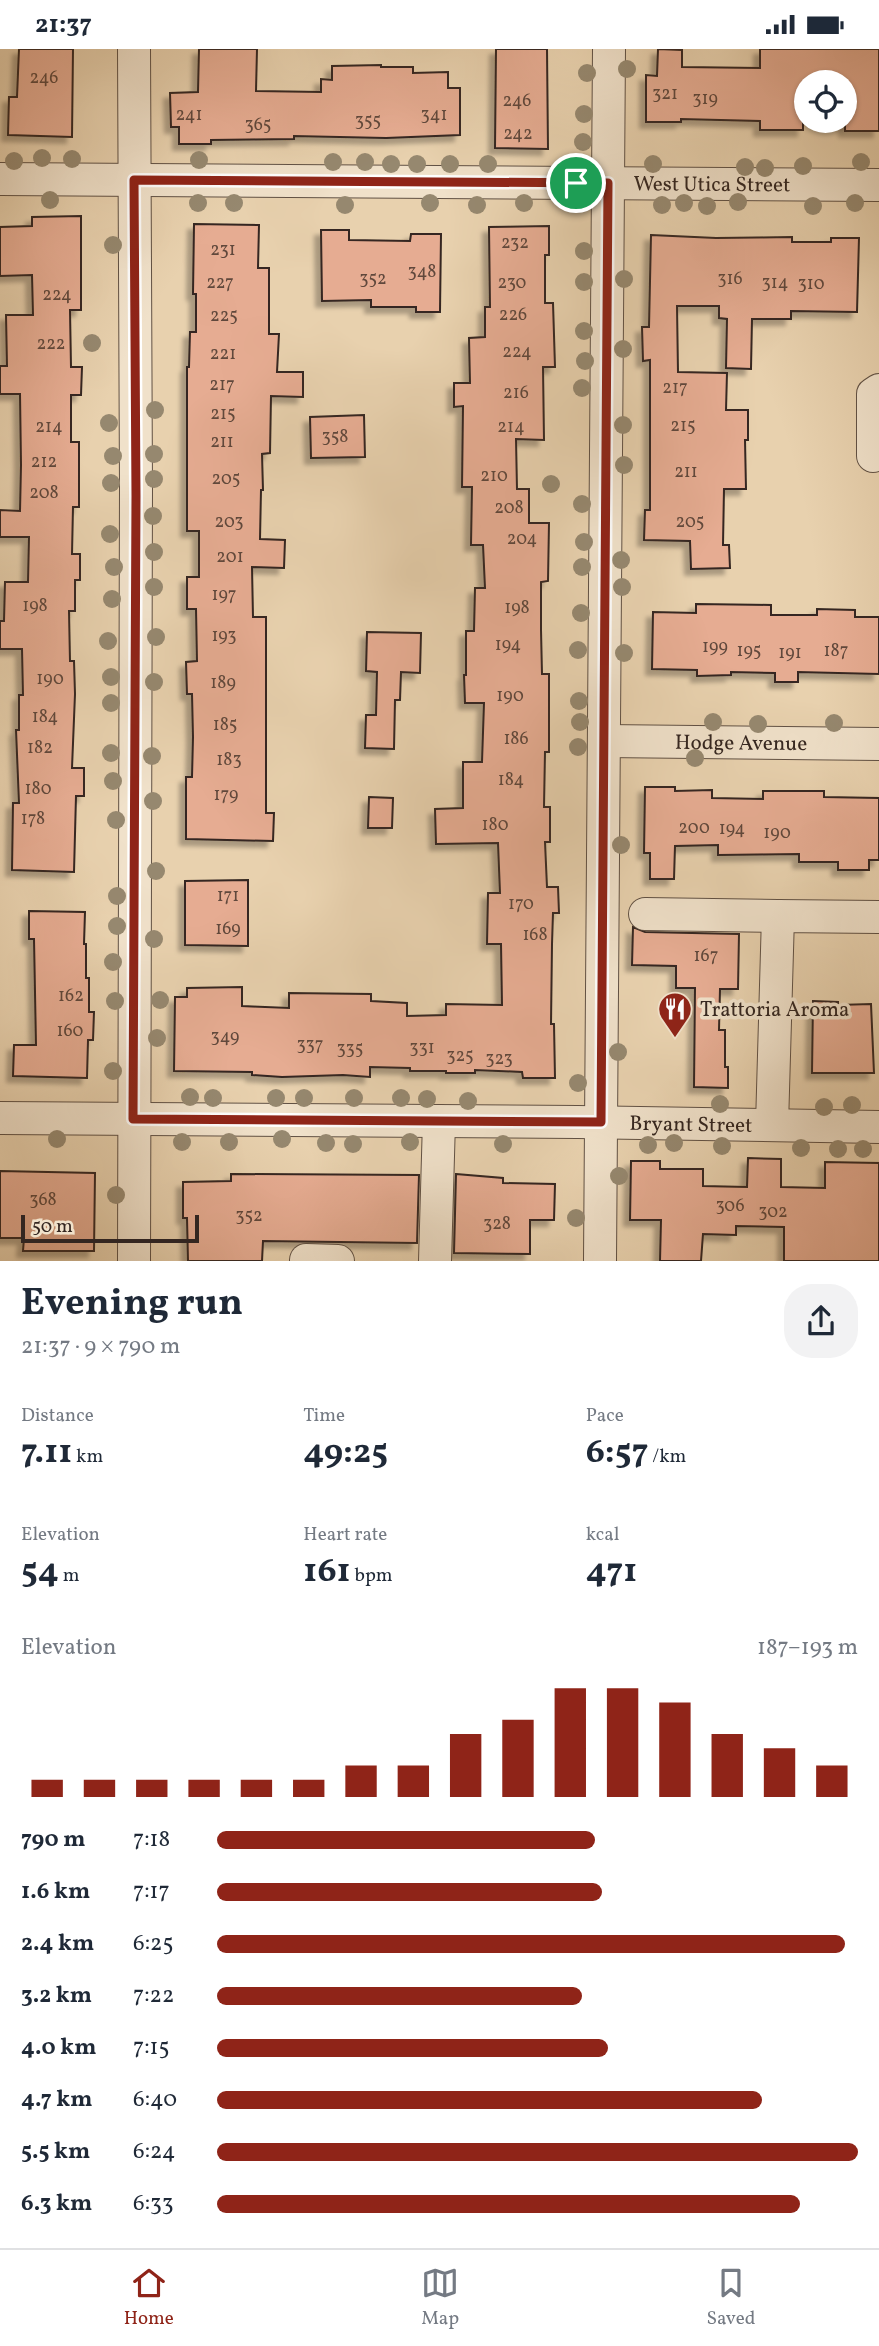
<!DOCTYPE html>
<html lang="en">
<head>
<meta charset="utf-8">
<style>
	:root { --surface:#fff; --page:#f2f2f3; --text:#1f2937; --muted:#747a83; --line:#e0e1e3; --accent:#8f2418 }
	body { margin:0; font-family:Vollkorn,serif; background:var(--page); color:var(--text); height:100vh; display:flex; flex-direction:column; font-size:26px; white-space:nowrap }
	* { box-sizing:border-box; margin:0 }
	p { font-size:23px; color:var(--muted) }
	.icon { flex:none; width:38px; height:38px; fill:none; stroke:currentColor; stroke-width:2; stroke-linecap:round; stroke-linejoin:round }
	.map { position:relative; height:1212px; overflow:hidden }
	.drawer { display:flex; flex-direction:column; background:var(--surface); flex:1 }
	.drawer>* { flex:none }
	.buttons { position:absolute; left:794px; top:21px; display:grid; gap:14px }
	.buttons a { display:grid; place-items:center; width:63px; height:63px; border-radius:50%; background:var(--surface); box-shadow:0 2px 5px #0004; font-size:35px }
	.scale { position:absolute; left:21px; bottom:18px; width:178px; box-sizing:border-box; padding-left:7px; border:4px solid #342620; border-top:0; font-size:19px; line-height:24px; white-space:nowrap; color:#342620; -webkit-text-stroke:5px #f0e1ca; paint-order:stroke }
	.pin { position:absolute; display:grid; place-items:center; width:60px; height:60px; color:#fff; margin:-30px; border:4px solid #fff; border-radius:50%; box-shadow:0 2px 7px #0007 }
	.round { display:grid; place-items:center; flex:none; width:74px; height:74px; border-radius:28px; background:var(--page) }
	.overview { display:flex; align-items:center; justify-content:space-between; height:119px; padding:0 21px }
	h1 { font-size:38px; font-weight:700; line-height:52px }
	.stats { display:grid; grid-template-columns:repeat(3,1fr); gap:10px; height:119px; padding:7px 21px }
	.stats div { display:grid; align-content:center }
	.stats b { font-size:35px; font-weight:700 }
	.stats small { font-size:19px; font-weight:400 }
	.stats p { font-size:19px }
	.chart { height:196px; padding:14px 21px }
	.chart p { display:flex; justify-content:space-between }
	.chart svg { width:100%; height:126px; margin-top:7px; stroke:var(--accent); stroke-width:6 }
	ul { padding:0 21px; list-style:none; font-size:23px }
	li { display:grid; grid-template-columns:112px 84px 1fr; align-items:center; height:52px }
	li i { height:18px; border-radius:9px; background:var(--accent) }
	.status { display:flex; justify-content:space-between; align-items:center; height:49px; padding:0 35px; background:var(--surface); direction:ltr }
	.status svg { height:19px; fill:currentColor }
	.menu { display:flex; justify-content:space-around; align-items:center; height:98px; border-top:2px solid var(--line); background:var(--surface); font-size:19px; color:var(--muted) }
	.menu a { display:grid; justify-items:center; gap:4px }
	.menu .current { color:var(--accent) }
	.map>svg:first-child { display:block }
</style>
</head>
<body>
<div class="status"><b>21:37</b><svg viewBox="0 0 49 12"><path d="M0 12V9h3v3zM5 12V6h3v6zM10 12V3h3v9zM15 12V0h3v12zM26 1h20v11H26zM47 4h2v5h-2z"/></svg></div>
<div class="map">
<svg width="879" height="1212" viewBox="0 0 879 1212">
	<defs>
		<filter id="shadow"><feDropShadow dx="-6" dy="6" stdDeviation="2" flood-color="#0004"/></filter>
	</defs>
	<rect width="100%" height="100%" fill="#e8d1ae"/>
	<filter id="stains"><feTurbulence type="fractalNoise" baseFrequency=".00286" numOctaves="4"/><feColorMatrix values="0 0 0 0 .2 0 0 0 0 .09 0 0 0 0 .02 0 0 0 .5 -.17"/></filter>
	<radialGradient id="worn" r=".72"><stop offset=".6" stop-color="#630" stop-opacity="0"/><stop offset="1" stop-color="#630" stop-opacity=".3"/></radialGradient>
	<path fill="#e6ac92" stroke="#342620" stroke-width="2" filter="url(#shadow)" d="M19,0H73L72,88L8,86L9,48H17Z
		M199,0H257L256,42L321,43V30L332,31V17L381,16V18H413V24L448,23V39H460V86L386,89L294,87V90L211,91V95H179V78H171L170,44L198,43Z
		M496,0H547L548,100L495,99Z
		M658,0L682,1V18L760,19V0H879V82H845V33H803V81H760V72L681,70V73H646V26L657,27Z
		M81,167V261H70L71,318H82L81,346H71V393H79V458H73L72,505H80V531H75V562H69L70,612H74L75,645L72,719H84V747H76L74,823L12,821L13,754H19L16,681H19V646H23L22,600H0V572H4L5,533H28L29,488H0V461L20,462L21,416L20,345H0V317H7L6,266H33L32,226L0,227V178L32,177V168Z
		M194,175L259,176L258,219H269V285H279L277,323H303V348L271,347L270,404L262,405L263,441H261L260,490L285,491L284,519L252,518L253,568H266V764H274L273,792L186,790V728H192L193,688L192,645H187L186,613L197,612L196,560H187V528H199V482H187V318H189L190,283H196V245H193Z
		M549,177V206H545V254H553L555,318H543L544,391L516,390L517,440H529V474H549L548,532L541,533V581L542,625H549V703H545L544,758H550V793H545L547,838H558L559,864H553L552,895L551,975H554L555,1029H523L522,1023L475,1021V1024H446V1022H410V1019L370,1018V1028L343,1026L282,1028L252,1026V1023L174,1022L175,948H187V939L242,938V957L289,959V944L371,945V952L407,954V967L446,966V955L502,956L501,895H487L488,844H500L498,794L436,795L435,760L463,759V713H482L484,654H465L464,626H466V582H474L475,539H485L483,496H471L472,438H462L463,357L454,358V334H470L469,289L485,288V258H490L489,178Z
		M321,181H349V191L410,192L411,185H441L440,263H416V258H371V251L322,252Z
		M651,186L716,189L792,188V193H831V189H859L857,263L791,262V270H752L751,320L726,319L727,270L719,269V257H677L678,323L727,324L726,361H748V391H745L746,440H724L723,496H729L730,519L691,520L690,492L644,491L645,461H650V311L643,312L642,278H649Z
		M364,366L365,408L311,409L310,368Z
		M696,555L771,556V566H817V560L855,561V568H879V625L798,623V633H775V624L731,623V626L697,627V621L652,620L653,563L696,564Z
		M367,583L421,584L420,624L401,623L400,651H395L394,700L365,699L366,666H376L377,623L366,622Z
		M645,738H675V742L712,741V749L763,750V742H824V748L879,749V811H869V821H838V813H799V805L718,806V796L675,797L674,830H650V804H644Z
		M369,748L393,749L392,779H368Z
		M248,831V897L185,896V832Z
		M29,862L85,863L84,895H86V929H89V963H94L93,991H88L87,1029L13,1027L14,996H36L34,890H29Z
		M633,878L645,883L739,885L738,940H720L719,981H725V1018H728V1039L694,1038L695,939H676V917L632,916Z
		M813,952L838,953V956L871,955L874,1024H812Z
		M748,1109L781,1110V1138L825,1139V1113L879,1114V1212H784V1178L736,1177V1186L703,1185L701,1212H660L661,1171H630L631,1112H660V1120H703V1137L747,1138Z
		M0,1122L95,1124L94,1202H23L24,1189H0Z
		M231,1125L419,1126L417,1194L263,1192L262,1212H188L187,1169H183V1133L231,1132Z
		M456,1125L503,1129V1134L555,1135L554,1171H530V1205L454,1204Z"/>
	<g fill="none" stroke-linecap="round" stroke-linejoin="round">
		<g stroke="#615144" stroke-width="34">
			<g id="minor">
				<path d="M134,0L136,438L134,1212"/>
				<path id="s1" d="M0,130L879,136"/>
				<path d="M873,407V345L879,341"/>
				<path id="s2" d="M605,692L879,695"/>
				<path d="M645,865L778,867"/>
				<path id="s3" d="M0,1069L578,1073L879,1078"/>
				<path d="M772,1076L778,867L879,868"/>
				<path d="M306,1211L338,1212"/>
				<path d="M435,1212L439,1072"/>
				<path d="M600,1212L609,0"/>
			</g>
		</g>
		<use href="#minor" stroke="#f0e1ca" stroke-width="32"/>
	</g>
	<g fill="#96886f">
		<circle cx="627" cy="20" r="9"/>
		<circle cx="587" cy="24" r="9"/>
		<circle cx="584" cy="65" r="9"/>
		<circle cx="583" cy="93" r="9"/>
		<circle cx="42" cy="109" r="9"/>
		<circle cx="72" cy="110" r="9"/>
		<circle cx="199" cy="111" r="9"/>
		<circle cx="14" cy="112" r="9"/>
		<circle cx="333" cy="113" r="9"/>
		<circle cx="365" cy="113" r="9"/>
		<circle cx="861" cy="113" r="9"/>
		<circle cx="391" cy="115" r="9"/>
		<circle cx="417" cy="115" r="9"/>
		<circle cx="450" cy="115" r="9"/>
		<circle cx="488" cy="115" r="9"/>
		<circle cx="653" cy="115" r="9"/>
		<circle cx="803" cy="117" r="9"/>
		<circle cx="745" cy="118" r="9"/>
		<circle cx="765" cy="119" r="9"/>
		<circle cx="50" cy="151" r="9"/>
		<circle cx="738" cy="153" r="9"/>
		<circle cx="198" cy="154" r="9"/>
		<circle cx="234" cy="154" r="9"/>
		<circle cx="430" cy="154" r="9"/>
		<circle cx="524" cy="154" r="9"/>
		<circle cx="684" cy="154" r="9"/>
		<circle cx="855" cy="154" r="9"/>
		<circle cx="345" cy="156" r="9"/>
		<circle cx="477" cy="156" r="9"/>
		<circle cx="662" cy="156" r="9"/>
		<circle cx="707" cy="157" r="9"/>
		<circle cx="813" cy="157" r="9"/>
		<circle cx="113" cy="196" r="9"/>
		<circle cx="584" cy="202" r="9"/>
		<circle cx="624" cy="230" r="9"/>
		<circle cx="584" cy="233" r="9"/>
		<circle cx="584" cy="282" r="9"/>
		<circle cx="92" cy="294" r="9"/>
		<circle cx="623" cy="300" r="9"/>
		<circle cx="585" cy="312" r="9"/>
		<circle cx="582" cy="339" r="9"/>
		<circle cx="155" cy="361" r="9"/>
		<circle cx="109" cy="374" r="9"/>
		<circle cx="623" cy="376" r="9"/>
		<circle cx="154" cy="405" r="9"/>
		<circle cx="113" cy="407" r="9"/>
		<circle cx="624" cy="416" r="9"/>
		<circle cx="154" cy="430" r="9"/>
		<circle cx="111" cy="434" r="9"/>
		<circle cx="551" cy="435" r="9"/>
		<circle cx="582" cy="455" r="9"/>
		<circle cx="153" cy="467" r="9"/>
		<circle cx="110" cy="485" r="9"/>
		<circle cx="584" cy="493" r="9"/>
		<circle cx="154" cy="503" r="9"/>
		<circle cx="621" cy="511" r="9"/>
		<circle cx="114" cy="518" r="9"/>
		<circle cx="582" cy="518" r="9"/>
		<circle cx="154" cy="538" r="9"/>
		<circle cx="622" cy="538" r="9"/>
		<circle cx="112" cy="550" r="9"/>
		<circle cx="581" cy="564" r="9"/>
		<circle cx="156" cy="588" r="9"/>
		<circle cx="108" cy="592" r="9"/>
		<circle cx="578" cy="601" r="9"/>
		<circle cx="624" cy="604" r="9"/>
		<circle cx="111" cy="628" r="9"/>
		<circle cx="154" cy="633" r="9"/>
		<circle cx="579" cy="652" r="9"/>
		<circle cx="111" cy="654" r="9"/>
		<circle cx="580" cy="673" r="9"/>
		<circle cx="713" cy="673" r="9"/>
		<circle cx="834" cy="674" r="9"/>
		<circle cx="758" cy="675" r="9"/>
		<circle cx="578" cy="698" r="9"/>
		<circle cx="111" cy="704" r="9"/>
		<circle cx="152" cy="707" r="9"/>
		<circle cx="695" cy="709" r="9"/>
		<circle cx="113" cy="732" r="9"/>
		<circle cx="153" cy="752" r="9"/>
		<circle cx="116" cy="771" r="9"/>
		<circle cx="621" cy="796" r="9"/>
		<circle cx="156" cy="822" r="9"/>
		<circle cx="117" cy="847" r="9"/>
		<circle cx="117" cy="877" r="9"/>
		<circle cx="154" cy="890" r="9"/>
		<circle cx="113" cy="913" r="9"/>
		<circle cx="160" cy="951" r="9"/>
		<circle cx="115" cy="952" r="9"/>
		<circle cx="157" cy="989" r="9"/>
		<circle cx="618" cy="1003" r="9"/>
		<circle cx="113" cy="1022" r="9"/>
		<circle cx="578" cy="1034" r="9"/>
		<circle cx="190" cy="1048" r="9"/>
		<circle cx="213" cy="1049" r="9"/>
		<circle cx="276" cy="1049" r="9"/>
		<circle cx="304" cy="1049" r="9"/>
		<circle cx="354" cy="1049" r="9"/>
		<circle cx="401" cy="1049" r="9"/>
		<circle cx="427" cy="1050" r="9"/>
		<circle cx="468" cy="1052" r="9"/>
		<circle cx="720" cy="1055" r="9"/>
		<circle cx="852" cy="1056" r="9"/>
		<circle cx="824" cy="1058" r="9"/>
		<circle cx="57" cy="1090" r="9"/>
		<circle cx="282" cy="1090" r="9"/>
		<circle cx="182" cy="1093" r="9"/>
		<circle cx="229" cy="1093" r="9"/>
		<circle cx="410" cy="1093" r="9"/>
		<circle cx="326" cy="1094" r="9"/>
		<circle cx="674" cy="1094" r="9"/>
		<circle cx="353" cy="1095" r="9"/>
		<circle cx="503" cy="1095" r="9"/>
		<circle cx="648" cy="1096" r="9"/>
		<circle cx="722" cy="1097" r="9"/>
		<circle cx="801" cy="1099" r="9"/>
		<circle cx="838" cy="1100" r="9"/>
		<circle cx="863" cy="1100" r="9"/>
		<circle cx="619" cy="1127" r="9"/>
		<circle cx="116" cy="1146" r="9"/>
		<circle cx="576" cy="1169" r="9"/>
	</g>
	<g fill="none" stroke-linecap="round" stroke-linejoin="round">
		<g stroke="#fff" stroke-width="14">
			<path id="route" d="M134,131L608,134L601,1073L133,1070L136,447Z"/>
		</g>
		<use href="#route" stroke="#8f2418" stroke-width="9"/>
	</g>
	<defs>
		<g id="restaurant-pin" transform="scale(1.75)"><path d="M0 17L-7.5 6A9.5 9.5 0 1 1 7.5 6Z" fill="#8f2418" stroke="#f0e1ca"/><path d="M-5-6h1v4h1v-4h1v4h1v-4h1v5L-1.5 .5V6h-2V.5L-5-1ZM5-6V6H3V1.5H1.5Q1.5-4 5-6Z" fill="#fff"/></g>
	</defs>
	<g fill-rule="evenodd">
		<use href="#restaurant-pin" x="675" y="960"/>
	</g>
	<g text-anchor="middle" stroke-width="7" stroke-linejoin="round" paint-order="stroke">
		<g font-size="18" fill="#60483c">
			<text x="44" y="34">246</text>
			<text x="665" y="50">321</text>
			<text x="705" y="55">319</text>
			<text x="517" y="57">246</text>
			<text x="189" y="71">241</text>
			<text x="434" y="71">341</text>
			<text x="368" y="77">355</text>
			<text x="258" y="81">365</text>
			<text x="518" y="90">242</text>
			<text x="515" y="199">232</text>
			<text x="223" y="206">231</text>
			<text x="422" y="228">348</text>
			<text x="373" y="235">352</text>
			<text x="730" y="235">316</text>
			<text x="220" y="239">227</text>
			<text x="512" y="239">230</text>
			<text x="775" y="239">314</text>
			<text x="811" y="240">310</text>
			<text x="57" y="251">224</text>
			<text x="513" y="271">226</text>
			<text x="224" y="272">225</text>
			<text x="51" y="300">222</text>
			<text x="517" y="308">224</text>
			<text x="223" y="310">221</text>
			<text x="222" y="341">217</text>
			<text x="675" y="344">217</text>
			<text x="516" y="349">216</text>
			<text x="223" y="370">215</text>
			<text x="683" y="382">215</text>
			<text x="49" y="383">214</text>
			<text x="511" y="383">214</text>
			<text x="335" y="393">358</text>
			<text x="222" y="398">211</text>
			<text x="44" y="418">212</text>
			<text x="686" y="428">211</text>
			<text x="494" y="432">210</text>
			<text x="226" y="435">205</text>
			<text x="44" y="449">208</text>
			<text x="509" y="464">208</text>
			<text x="229" y="478">203</text>
			<text x="690" y="478">205</text>
			<text x="522" y="495">204</text>
			<text x="230" y="513">201</text>
			<text x="224" y="551">197</text>
			<text x="35" y="562">198</text>
			<text x="517" y="564">198</text>
			<text x="224" y="592">193</text>
			<text x="508" y="601">194</text>
			<text x="715" y="603">199</text>
			<text x="749" y="607">195</text>
			<text x="836" y="607">187</text>
			<text x="790" y="609">191</text>
			<text x="50" y="635">190</text>
			<text x="223" y="639">189</text>
			<text x="510" y="652">190</text>
			<text x="45" y="673">184</text>
			<text x="225" y="681">185</text>
			<text x="516" y="695">186</text>
			<text x="40" y="704">182</text>
			<text x="229" y="716">183</text>
			<text x="511" y="736">184</text>
			<text x="38" y="745">180</text>
			<text x="226" y="751">179</text>
			<text x="33" y="775">178</text>
			<text x="495" y="781">180</text>
			<text x="694" y="784">200</text>
			<text x="732" y="785">194</text>
			<text x="777" y="789">190</text>
			<text x="228" y="852">171</text>
			<text x="521" y="860">170</text>
			<text x="228" y="885">169</text>
			<text x="535" y="891">168</text>
			<text x="706" y="912">167</text>
			<text x="71" y="952">162</text>
			<text x="70" y="987">160</text>
			<text x="225" y="993">349</text>
			<text x="310" y="1001">337</text>
			<text x="422" y="1004">331</text>
			<text x="350" y="1005">335</text>
			<text x="460" y="1012">325</text>
			<text x="499" y="1015">323</text>
			<text x="43" y="1156">368</text>
			<text x="730" y="1162">306</text>
			<text x="773" y="1168">302</text>
			<text x="249" y="1172">352</text>
			<text x="497" y="1180">328</text>
		</g>
		<g font-size="21" fill="#342620" stroke="#f0e1ca">
			<text dy="7" stroke="none"><textPath href="#s1" startOffset="712">West Utica Street</textPath></text>
			<text dy="7" stroke="none"><textPath href="#s2" startOffset="136">Hodge Avenue</textPath></text>
			<text dy="7" stroke="none"><textPath href="#s3" startOffset="691">Bryant Street</textPath></text>
		</g>
		<g font-size="21" fill="#342620" stroke="#f0e1ca" text-anchor="start">
			<text x="700" y="967">Trattoria Aroma</text>
		</g>
	</g>
	<rect width="100%" height="100%" filter="url(#stains)"/>
	<rect width="100%" height="100%" fill="url(#worn)"/>
</svg>
<div class="buttons">
<a><svg class="icon" aria-label="locate" viewBox="0 0 24 24"><circle cx="12" cy="12" r="6"/><path d="M12 2v4M12 18v4M2 12h4M18 12h4"/></svg></a>
</div>
<div class="scale">50 m</div>
<div class="pin" style="left:576px;top:134px;background:#1e9e55"><svg class="icon" aria-label="arrive" viewBox="0 0 24 24"><path d="M6 21V4h12l-3 4 3 4H6"/></svg></div>
</div>
<section class="drawer">
<div class="overview"><div><h1>Evening run</h1><p>21:37 · 9 × 790 m</p></div><a class="round"><svg class="icon" aria-label="share" viewBox="0 0 24 24"><path d="M12 15V3M7 8l5-5 5 5M5 13v7h14v-7"/></svg></a></div>
<div class="stats">
<div><p>Distance</p><b>7.11<small> km</small></b></div>
<div><p>Time</p><b>49:25</b></div>
<div><p>Pace</p><b>6:57<small> /km</small></b></div>
</div>
<div class="stats">
<div><p>Elevation</p><b>54<small> m</small></b></div>
<div><p>Heart rate</p><b>161<small> bpm</small></b></div>
<div><p>kcal</p><b>471</b></div>
</div>
<div class="chart"><p><span>Elevation</span>187–193 m</p>
<svg viewBox="0 0 160 44" preserveAspectRatio="none"><path d="M5 44V38M15 44V38M25 44V38M35 44V38M45 44V38M55 44V38M65 44V33M75 44V33M85 44V22M95 44V17M105 44V6M115 44V6M125 44V11M135 44V22M145 44V27M155 44V33"/></svg>
</div>
<ul>
<li><b>790 m</b>7:18<i style="width:59%"></i></li>
<li><b>1.6 km</b>7:17<i style="width:60%"></i></li>
<li><b>2.4 km</b>6:25<i style="width:98%"></i></li>
<li><b>3.2 km</b>7:22<i style="width:57%"></i></li>
<li><b>4.0 km</b>7:15<i style="width:61%"></i></li>
<li><b>4.7 km</b>6:40<i style="width:85%"></i></li>
<li><b>5.5 km</b>6:24<i style="width:100%"></i></li>
<li><b>6.3 km</b>6:33<i style="width:91%"></i></li>
</ul>
</section>
<nav class="menu">
<a class="current"><svg class="icon" aria-label="home" viewBox="0 0 24 24"><path d="M3 11l9-7 9 7M6 9v11h12V9"/></svg>Home</a>
<a><svg class="icon" aria-label="map" viewBox="0 0 24 24"><path d="M3 6l6-2 6 2 6-2v14l-6 2-6-2-6 2zM9 4v14M15 6v14"/></svg>Map</a>
<a><svg class="icon" aria-label="saved" viewBox="0 0 24 24"><path d="M7 4h10v16l-5-4-5 4z"/></svg>Saved</a>
</nav>
</body>
</html>
